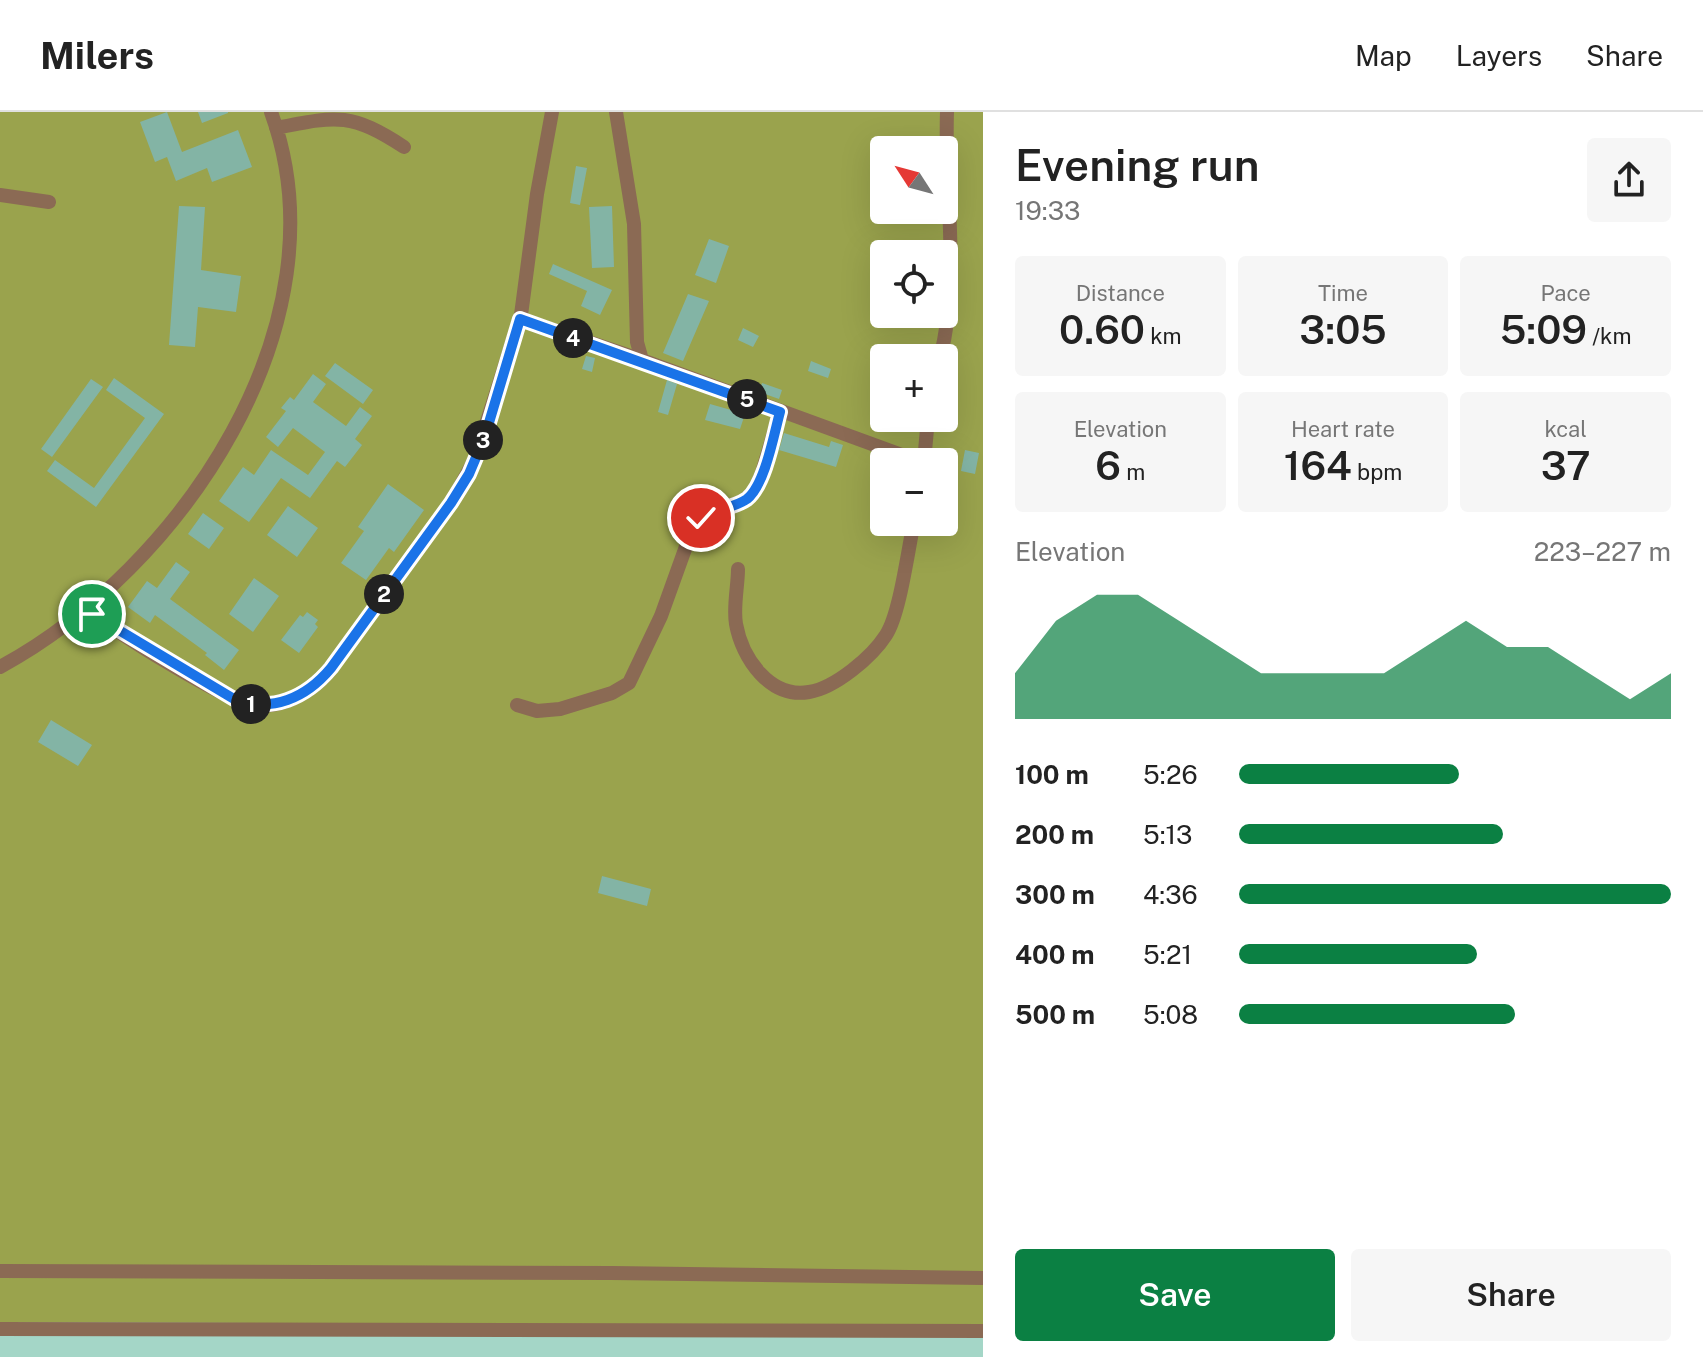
<!DOCTYPE html>
<html lang="en">
<head>
<meta charset="utf-8">
<style>
	:root { --surface:#fff; --page:#f6f6f6; --text:#222; --muted:#767676; --line:#e0e0e0; --accent:#0b8043 }
	body { margin:0; font-family:"Public Sans",sans-serif; background:var(--page); color:var(--text); height:100vh; display:flex; flex-direction:column; font-size:30px; white-space:nowrap }
	* { box-sizing:border-box; margin:0 }
	p { font-size:26px; color:var(--muted) }
	.icon { flex:none; width:44px; height:44px; fill:none; stroke:currentColor; stroke-width:2; stroke-linecap:round; stroke-linejoin:round }
	.map { position:relative; flex:1; overflow:hidden }
	.sheet { display:flex; flex-direction:column; background:var(--surface); width:720px }
	.sheet>* { flex:none }
	.needle { width:52px; rotate:306deg }
	.tools { position:absolute; left:870px; top:24px; display:grid; gap:16px }
	.tools a { display:grid; place-items:center; width:88px; height:88px; border-radius:8px; background:var(--surface); box-shadow:0 8px 32px #0002; font-size:40px }
	.pin { position:absolute; display:grid; place-items:center; width:68px; height:68px; color:#fff; margin:-34px; border:4px solid #fff; border-radius:50%; box-shadow:0 2px 8px #0007 }
	.km { position:absolute; width:40px; height:40px; margin:-20px; border-radius:50%; background:#222; color:#fff; font-size:22px; line-height:40px; text-align:center }
	.round { display:grid; place-items:center; flex:none; width:84px; height:84px; border-radius:8px; background:var(--page) }
	.overview { display:flex; align-items:center; justify-content:space-between; height:136px; padding:0 32px }
	h1 { font-size:44px; font-weight:600; line-height:60px }
	.figures { display:grid; grid-template-columns:repeat(3,1fr); gap:12px; height:136px; padding:8px 32px }
	.figures div { display:grid; align-content:center; border-radius:8px; background:var(--page); text-align:center }
	.figures b { font-size:40px; font-weight:600 }
	.figures small { font-size:22px; font-weight:400 }
	.figures p { font-size:22px }
	.chart { height:224px; padding:16px 32px }
	.chart p { display:flex; justify-content:space-between }
	.chart svg { width:100%; height:144px; margin-top:8px; fill:var(--accent); opacity:.7 }
	.cta { display:flex; gap:16px; margin-top:auto; padding:16px 32px }
	.cta a { flex:1; height:92px; border-radius:8px; background:var(--accent); color:#fff; font-size:32px; font-weight:600; line-height:92px; text-align:center }
	.cta a+a { background:var(--page); color:var(--text) }
	ul { padding:0 32px; list-style:none; font-size:26px }
	li { display:grid; grid-template-columns:128px 96px 1fr; align-items:center; height:60px }
	li i { height:20px; border-radius:10px; background:var(--accent) }
	header { display:flex; align-items:center; gap:48px; box-sizing:border-box; height:112px; padding:0 40px; background:var(--surface); border-bottom:2px solid var(--line) }
	header strong { font-size:38px }
	nav { display:flex; gap:44px; margin-inline-start:auto; font-size:28px }
	main { display:flex; flex:1; min-height:0 }
	.map>svg:first-child { display:block }
</style>
</head>
<body>
<header>
<strong>Milers</strong>
<nav><a>Map</a><a>Layers</a><a>Share</a></nav>
</header>
<main>
<div class="map">
<svg width="983" height="1245" viewBox="0 0 983 1245">
	<rect width="100%" height="100%" fill="#a4d6c7"/>
	<path fill="#9aa34d" fill-rule="evenodd" d="M0,0H983V1214L0,1210ZM884,38H944V98H884ZM884,142H944V202H884ZM884,246H944V306H884ZM884,350H944V410H884Z"/>
	<path fill="#83b4a5" d="M167,0L182,40L238,18L252,55L212,70L207,56L176,69L167,45L155,50L140,10Z
		M198,0H228V1L202,11Z
		M576,54L587,56L580,93L570,91Z
		M179,94L205,95L201,158L241,164L236,200L198,195L195,235L169,233Z
		M612,94L614,155L592,156L589,95Z
		M709,127L729,134L716,171L695,163Z
		M553,152L612,178L600,203L581,194L587,179L549,162Z
		M688,182L709,189L683,249L663,241Z
		M743,216L759,224L753,235L738,228Z
		M586,244L595,246L592,260L582,257Z
		M811,249L831,257L828,266L808,259Z
		M335,251L373,278L363,292L325,264Z
		M313,262L326,272L313,290L346,314L360,295L372,304L355,327L362,333L345,355L337,349L310,386L281,366L249,410L219,389L243,355L254,363L271,338L308,363L325,340L293,316L278,335L266,325L286,299L281,296L290,285L294,288Z
		M114,266L164,302L96,395L47,359L55,348L94,376L145,306L106,278Z
		M91,267L103,275L52,345L41,337Z
		M667,268L677,272L668,303L658,300Z
		M762,271L782,278L779,287L759,280Z
		M710,292L745,302L740,317L705,308Z
		M784,321L829,335L831,329L843,333L836,355L779,338Z
		M965,338L979,341L975,362L961,359Z
		M388,372L424,398L394,440L389,436L366,468L341,451L364,419L358,415Z
		M288,394L318,416L297,445L267,423Z
		M203,401L224,416L209,437L188,422Z
		M176,450L190,460L170,487L239,538L224,558L205,543L207,541L155,503L150,511L128,495L147,469L157,476Z
		M254,466L279,484L253,520L229,502Z
		M307,500L318,508L315,512L318,515L299,541L281,528L300,503L303,505Z
		M51,608L92,633L78,654L38,630Z
		M602,764L651,777L647,794L598,781Z"/>
	<g fill="none" stroke-linecap="round" stroke-linejoin="round">
		<path stroke="#8b6a54" stroke-width="14" d="M616,0L634,112L637,230L642,248
			M276,16C337,4 350,0 404,35
			M0,83L49,90
			M520,207L642,248L921,350
			M940,246C961,167 944,80 947,0
			M924,350L928,306
			M738,457C738,474 733,495 736,512C742,546 770,587 809,580C835,576 872,545 886,523C900,502 908,437 914,410
			M86,495C105,515 231,592 256,594C282,595 305,583 323,566L451,391L475,347L521,203L537,82L552,0
			M0,555C181,457 348,211 271,0
			M517,593L537,599L560,597L612,581L629,571L661,504L693,415L707,402L743,389L753,381L761,364L780,300
			M0,1159L612,1161L983,1166
			M0,1217L983,1219"/>
	</g>
	<g fill="none" stroke-linecap="round" stroke-linejoin="round">
		<g stroke="#fff" stroke-width="16">
			<path id="route" d="M92,502L234,587C272,601 306,586 331,556L451,391L469,362L485,324L520,207L780,300C774,322 765,373 747,387C733,397 715,396 701,406"/>
		</g>
		<use href="#route" stroke="#1a73e8" stroke-width="10"/>
	</g>
</svg>
<div class="tools">
<a><svg class="needle" viewBox="-14 -14 28 28"><path d="M0-13l5 13h-10z" fill="#e53935"/><path d="M0 13l5-13h-10z" fill="#767676"/></svg></a>
<a><svg class="icon" aria-label="locate" viewBox="0 0 24 24"><circle cx="12" cy="12" r="6"/><path d="M12 2v4M12 18v4M2 12h4M18 12h4"/></svg></a>
<a>+</a>
<a>−</a>
</div>
<div class="pin" style="left:92px;top:502px;background:#1e9e55"><svg class="icon" aria-label="arrive" viewBox="0 0 24 24"><path d="M6 21V4h12l-3 4 3 4H6"/></svg></div>
<div class="pin" style="left:701px;top:406px;background:#d93025"><svg class="icon" aria-label="check" viewBox="0 0 24 24"><path d="M5 12l5 5 9-10"/></svg></div>
<b class="km" style="left:251px;top:592px">1</b>
<b class="km" style="left:384px;top:482px">2</b>
<b class="km" style="left:483px;top:328px">3</b>
<b class="km" style="left:573px;top:226px">4</b>
<b class="km" style="left:747px;top:287px">5</b>
</div>
<section class="sheet">
<div class="overview"><div><h1>Evening run</h1><p>19:33</p></div><a class="round"><svg class="icon" aria-label="share" viewBox="0 0 24 24"><path d="M12 15V3M7 8l5-5 5 5M5 13v7h14v-7"/></svg></a></div>
<div class="figures">
<div><p>Distance</p><b>0.60<small> km</small></b></div>
<div><p>Time</p><b>3:05</b></div>
<div><p>Pace</p><b>5:09<small> /km</small></b></div>
</div>
<div class="figures">
<div><p>Elevation</p><b>6<small> m</small></b></div>
<div><p>Heart rate</p><b>164<small> bpm</small></b></div>
<div><p>kcal</p><b>37</b></div>
</div>
<div class="chart"><p><span>Elevation</span>223–227 m</p>
<svg viewBox="0 0 160 44" preserveAspectRatio="none"><path d="M0 44V30L10 14L20 6L30 6L40 14L50 22L60 30L70 30L80 30L90 30L100 22L110 14L120 22L130 22L140 30L150 38L160 30V44z"/></svg>
</div>
<ul>
<li><b>100 m</b>5:26<i style="width:51%"></i></li>
<li><b>200 m</b>5:13<i style="width:61%"></i></li>
<li><b>300 m</b>4:36<i style="width:100%"></i></li>
<li><b>400 m</b>5:21<i style="width:55%"></i></li>
<li><b>500 m</b>5:08<i style="width:64%"></i></li>
</ul>
<div class="cta"><a>Save</a><a>Share</a></div>
</section>
</main>
</body>
</html>
